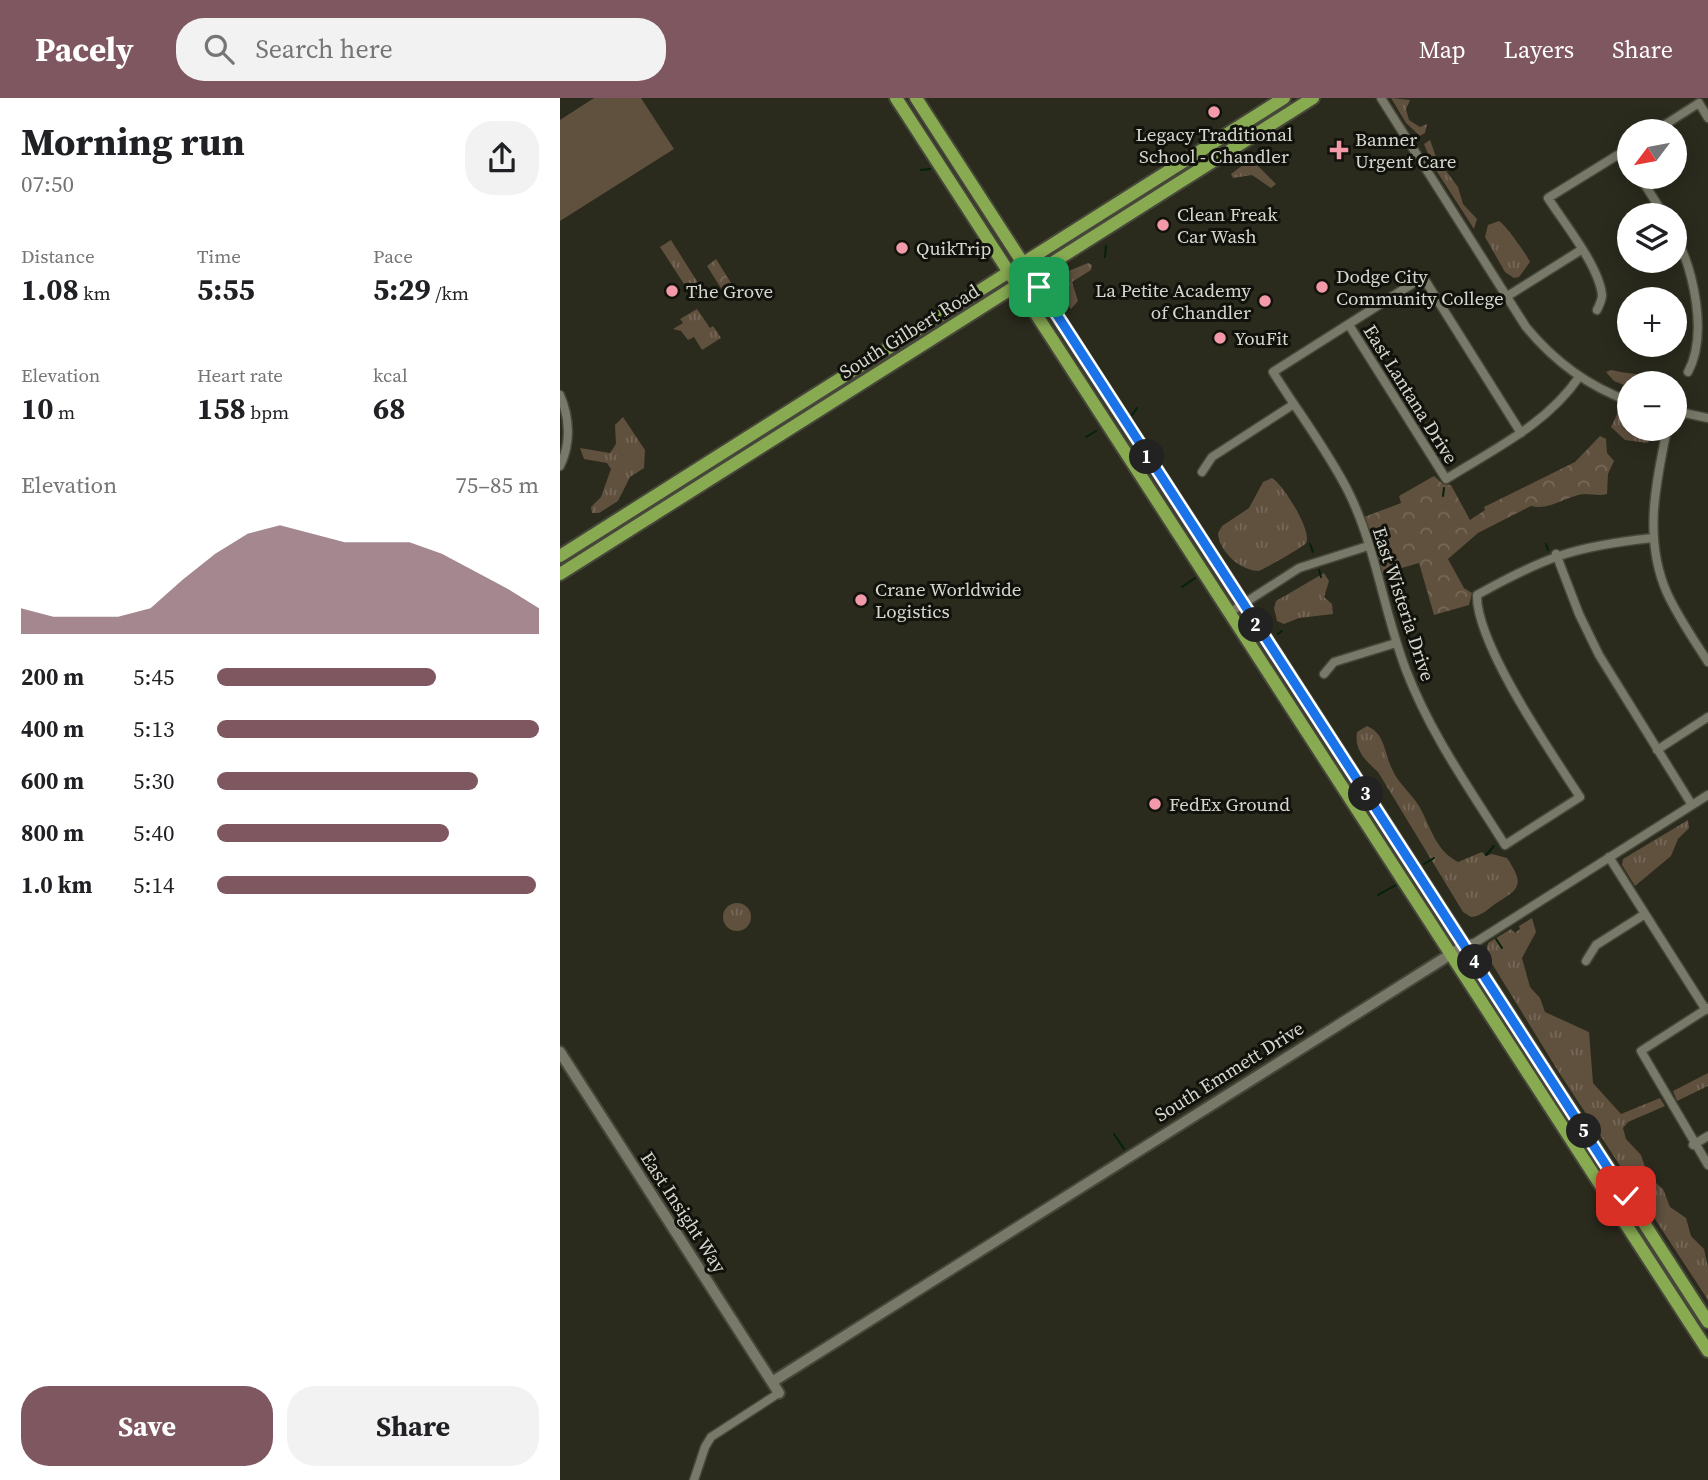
<!DOCTYPE html>
<html lang="en">
<head>
<meta charset="utf-8">
<style>
	:root { --surface:#fff; --page:#f2f2f2; --text:#202124; --muted:#757577; --accent:#7f5760 }
	body { margin:0; font-family:"Source Serif 4",serif; background:var(--page); color:var(--text); height:100vh; display:flex; flex-direction:column; font-size:26px; white-space:nowrap }
	* { box-sizing:border-box; margin:0 }
	p { font-size:23px; color:var(--muted) }
	.icon { flex:none; width:38px; height:38px; fill:none; stroke:currentColor; stroke-width:2; stroke-linecap:round; stroke-linejoin:round }
	.map { position:relative; flex:1; overflow:hidden }
	.drawer { display:flex; flex-direction:column; background:var(--surface); width:560px }
	.drawer>* { flex:none }
	.needle { width:46px; rotate:238deg }
	.buttons { position:absolute; left:1057px; top:21px; display:grid; gap:14px }
	.buttons a { display:grid; place-items:center; width:70px; height:70px; border-radius:50%; background:var(--surface); box-shadow:0 4px 18px #0003; font-size:35px }
	.pin { position:absolute; display:grid; place-items:center; width:60px; height:60px; color:#fff; margin:-30px; border-radius:14px; box-shadow:0 4px 10px #0006 }
	.km { position:absolute; width:35px; height:35px; margin:-18px; border-radius:50%; background:#222; color:#fff; font-size:19px; line-height:35px; text-align:center }
	.round { display:grid; place-items:center; flex:none; width:74px; height:74px; border-radius:28px; background:var(--page) }
	.head { display:flex; align-items:center; justify-content:space-between; height:119px; padding:0 21px }
	h1 { font-size:38px; font-weight:700; line-height:52px }
	.figures { display:grid; grid-template-columns:repeat(3,1fr); gap:10px; height:119px; padding:7px 21px }
	.figures div { display:grid; align-content:center }
	.figures b { font-size:30px; font-weight:700 }
	.figures small { font-size:19px; font-weight:400 }
	.figures p { font-size:19px }
	.chart { height:196px; padding:14px 21px }
	.chart p { display:flex; justify-content:space-between }
	.chart svg { width:100%; height:126px; margin-top:7px; fill:var(--accent); opacity:.7 }
	.button { display:flex; gap:14px; margin-top:auto; padding:14px 21px }
	.button a { flex:1; height:80px; border-radius:28px; background:var(--accent); color:#fff; font-size:28px; font-weight:700; line-height:80px; text-align:center }
	.button a+a { background:var(--page); color:var(--text) }
	ul { padding:0 21px; list-style:none; font-size:23px }
	li { display:grid; grid-template-columns:112px 84px 1fr; align-items:center; height:52px }
	li i { height:18px; border-radius:9px; background:var(--accent) }
	header { display:flex; align-items:center; gap:42px; box-sizing:border-box; height:98px; padding:0 35px; background:var(--accent); color:#fff }
	header strong { font-size:33px }
	nav { display:flex; gap:38px; margin-inline-start:auto; font-size:24px }
	.search { width:490px; height:63px; background:var(--page); display:flex; align-items:center; gap:18px; box-sizing:border-box; padding:0 24px; border-radius:28px; color:var(--muted); font-size:26px }
	main { display:flex; flex:1; min-height:0 }
	.map>svg:first-child { display:block }
</style>
</head>
<body>
<header>
<strong>Pacely</strong>
<div class="search"><svg class="icon" aria-label="search" viewBox="0 0 24 24"><circle cx="10" cy="10" r="6"/><path d="M15 15l6 6"/></svg>Search here</div>
<nav><a>Map</a><a>Layers</a><a>Share</a></nav>
</header>
<main>
<section class="drawer">
<div class="head"><div><h1>Morning run</h1><p>07:50</p></div><a class="round"><svg class="icon" aria-label="share" viewBox="0 0 24 24"><path d="M12 15V3M7 8l5-5 5 5M5 13v7h14v-7"/></svg></a></div>
<div class="figures">
<div><p>Distance</p><b>1.08<small> km</small></b></div>
<div><p>Time</p><b>5:55</b></div>
<div><p>Pace</p><b>5:29<small> /km</small></b></div>
</div>
<div class="figures">
<div><p>Elevation</p><b>10<small> m</small></b></div>
<div><p>Heart rate</p><b>158<small> bpm</small></b></div>
<div><p>kcal</p><b>68</b></div>
</div>
<div class="chart"><p><span>Elevation</span>75–85 m</p>
<svg viewBox="0 0 160 44" preserveAspectRatio="none"><path d="M0 44V35L10 38L20 38L30 38L40 35L50 25L60 16L70 9L80 6L90 9L100 12L110 12L120 12L130 16L140 22L150 28L160 35V44z"/></svg>
</div>
<ul>
<li><b>200 m</b>5:45<i style="width:68%"></i></li>
<li><b>400 m</b>5:13<i style="width:100%"></i></li>
<li><b>600 m</b>5:30<i style="width:81%"></i></li>
<li><b>800 m</b>5:40<i style="width:72%"></i></li>
<li><b>1.0 km</b>5:14<i style="width:99%"></i></li>
</ul>
<div class="button"><a>Save</a><a>Share</a></div>
</section>
<div class="map">
<svg width="1148" height="1382" viewBox="0 0 1148 1382">
	<defs>
		<pattern id="grass-tufts" width="24" height="20" patternUnits="userSpaceOnUse" patternTransform="scale(1.75)"><rect width="24" height="20" fill="#60503e"/><path d="M3 7l-1-3M5 7V3M7 7l1-3M15 17l-1-3M17 17v-4M19 17l1-3" fill="none" stroke="#766859"/></pattern>
		<pattern id="park-crowns" width="20" height="18" patternUnits="userSpaceOnUse" patternTransform="scale(1.75)"><rect width="20" height="18" fill="#60503e"/><path d="M2 6a3 3 0 1 1 6 0M12 15a3 3 0 1 1 6 0" fill="none" stroke="#766859"/></pattern>
	</defs>
	<rect width="100%" height="100%" fill="#2a2a1d"/>
	<path fill="url(#grass-tufts)" d="M831,0L850,2L846,11L849,22L860,29L867,26L865,35L860,38L846,25Z
		M870,42L876,59L898,89L903,106L917,121L914,131L872,66L864,46Z
		M696,66L716,86L711,90L692,77L673,80L671,76L683,67Z
		M939,123C945,126 967,157 970,164L959,179L954,180L945,174L925,139L928,127Z
		M111,142L145,196L135,203L100,149Z
		M528,165L532,167L531,172L512,184L518,203L511,211L498,193L497,183L506,174Z
		M137,211L150,230L153,228L161,240L142,252L134,239L128,242L121,233L113,231L123,225L120,221Z
		M1051,272C1070,277 1093,275 1110,285H1069V289L1054,283L1046,274Z
		M1058,314L1069,319V331H1098V334L1087,345L1065,342L1051,329Z
		M63,319L85,352L84,370L70,379L58,403L39,415H32L31,409L41,399L51,371L47,365L24,361L20,350L50,355L56,346L55,327Z
		M712,380C723,386 753,434 746,445C745,448 706,470 699,473C681,473 659,454 658,435L662,428L689,410L703,384Z
		M764,475L769,483L764,499L772,506L773,516L739,520L724,526L717,523L714,510L716,503Z
		M807,628C826,636 824,656 833,673C839,686 851,695 859,708C871,729 875,752 898,764L922,754L926,758L932,756L947,760C965,787 960,791 935,806C927,812 921,818 911,819L903,814L818,674C805,662 794,652 797,634Z
		M1128,722L1129,730L1118,741L1111,758L1075,788L1062,767L1063,761Z
		M163 819a14 14 0 1 1 28 0a14 14 0 1 1-28 0Z
		M972,820L976,834L962,860L970,889L980,900L985,914L1029,934L1033,985L1061,1016L1100,1000L1105,1008L1068,1024L1063,1030L1066,1041L1081,1057L1088,1078L1103,1091L1110,1109L1126,1120L1131,1138L1144,1151L1148,1169V1202L998,973L926,856L928,845L951,831L955,835L960,831L959,828Z
		M1148,975V988L1117,1003L1113,993Z"/>
	<path fill="url(#park-crowns)" d="M156,161L173,188L164,195L147,168Z
		M1040,338L1046,341L1047,355L1054,363L1048,376L1047,396C1039,398 1033,396 1025,396C1007,397 991,413 971,408L918,435L888,461L904,490L912,495L909,507L874,517L859,465L821,476L804,419L841,405L839,398L874,378L883,386L891,387L910,422L925,412L924,409L1015,364Z"/>
	<path fill="#60503e" d="M34,0H81L114,51L0,123V22Z"/>
	<g fill="none" stroke-linecap="round" stroke-linejoin="round">
		<path stroke="#02220a" stroke-width="2" d="M361,72L370,71
			M545,159L546,148
			M1112,285L1115,283
			M572,317L577,310
			M526,339L536,333
			M883,398L884,390
			M750,446L753,454
			M986,446L988,452
			M759,472L761,479
			M622,489L635,480
			M718,536L722,533
			M926,757L934,748
			M864,766L874,760
			M818,797L836,787
			M936,841L942,850
			M554,1036L564,1051"/>
		<g stroke="#46463a" stroke-width="11">
			<path id="street" d="M821,0L966,229C994,263 1027,288 1069,303
				M1095,33L1139,5L1148,20
				M1063,53L1069,62
				M1080,79L1104,117
				M1115,137C1134,173 1148,237 1128,274
				M946,199L1021,152
				M1037,212C1039,208 1042,202 1042,197C1039,168 1004,125 988,100L1069,50
				M789,227L886,381C934,351 987,326 1019,279
				M0,297C10,320 11,346 0,368
				M1115,313L1148,320
				M1107,331C1096,386 1083,440 1107,495C1118,519 1134,542 1148,564
				M961,335L863,179L713,274C738,314 768,353 789,395C816,450 824,515 846,572C870,635 909,690 945,747L1020,699C992,656 916,546 917,497C985,459 1015,448 1093,440
				M642,374L652,359L734,306
				M996,456L1019,516L1039,557L1132,707
				M669,515L739,470L808,448
				M764,576L774,564L836,545
				M1097,652L1148,619
				M1049,759L1146,912
				M902,849L916,844L1148,697
				M1026,863L1036,847L1085,816
				M1148,910L1081,953L1148,1067
				M1133,1047L1148,1038
				M134,1382L145,1349L151,1339L219,1295"/>
		</g>
		<g stroke="#46463a" stroke-width="14">
			<path id="secondary" d="M0,954L219,1295
				M212,1284L899,851"/>
		</g>
		<g stroke="#46463a" stroke-width="16">
			<path id="primary" d="M336,0L1148,1253
				M356,0L1148,1224
				M0,458L724,0
				M0,476L753,0"/>
		</g>
		<use href="#street" stroke="#787968" stroke-width="8"/>
		<use href="#secondary" stroke="#787968" stroke-width="10"/>
		<use href="#primary" stroke="#88ab52" stroke-width="12"/>
	</g>
	<g fill="none" stroke-linecap="round" stroke-linejoin="round">
		<g stroke="#fff" stroke-width="14">
			<path id="route" d="M479,189L1066,1098"/>
		</g>
		<use href="#route" stroke="#1a73e8" stroke-width="9"/>
	</g>
	<g fill="#f39aaa" stroke="#12120c" stroke-width="2.5">
		<circle cx="654" cy="14" r="7"/>
		<path d="M775.5 41.5h7v7h7v7h-7v7h-7v-7h-7v-7h7z"/>
		<circle cx="603" cy="127" r="7"/>
		<circle cx="342" cy="150" r="7"/>
		<circle cx="762" cy="189" r="7"/>
		<circle cx="112" cy="193" r="7"/>
		<circle cx="705" cy="203" r="7"/>
		<circle cx="660" cy="240" r="7"/>
		<circle cx="301" cy="502" r="7"/>
		<circle cx="595" cy="706" r="7"/>
	</g>
	<g text-anchor="middle" stroke-width="6" stroke-linejoin="round" paint-order="stroke">
		<g font-size="19" fill="#d6d7ce" stroke="#12120c" text-anchor="start">
			<text x="654" y="43" text-anchor="middle">Legacy Traditional<tspan x="654" dy="22">School - Chandler</tspan></text>
			<text x="795" y="48">Banner<tspan x="795" dy="22">Urgent Care</tspan></text>
			<text x="617" y="123">Clean Freak<tspan x="617" dy="22">Car Wash</tspan></text>
			<text x="356" y="157">QuikTrip</text>
			<text x="776" y="185">Dodge City<tspan x="776" dy="22">Community College</tspan></text>
			<text x="691" y="199" text-anchor="end">La Petite Academy<tspan x="691" dy="22">of Chandler</tspan></text>
			<text x="126" y="200">The Grove</text>
			<text x="674" y="247">YouFit</text>
			<text x="315" y="498">Crane Worldwide<tspan x="315" dy="22">Logistics</tspan></text>
			<text x="609" y="713">FedEx Ground</text>
		</g>
		<g font-size="19" fill="#d6d7ce" stroke="#12120c">
			<text transform="translate(349 233) rotate(-32)" y="7">South Gilbert Road</text>
			<text transform="translate(851 296) rotate(58)" y="7">East Lantana Drive</text>
			<text transform="translate(844 506) rotate(72)" y="7">East Wisteria Drive</text>
			<text transform="translate(669 973) rotate(-32)" y="7">South Emmett Drive</text>
			<text transform="translate(124 1114) rotate(57)" y="7">East Insight Way</text>
		</g>
	</g>
</svg>
<div class="buttons">
<a><svg class="needle" viewBox="-14 -14 28 28"><path d="M0-13l5 13h-10z" fill="#e53935"/><path d="M0 13l5-13h-10z" fill="#757577"/></svg></a>
<a><svg class="icon" aria-label="layers" viewBox="0 0 24 24"><path d="M12 4l9 5-9 5-9-5zM3 14l9 5 9-5"/></svg></a>
<a>+</a>
<a>−</a>
</div>
<div class="pin" style="left:479px;top:189px;background:#1e9e55"><svg class="icon" aria-label="arrive" viewBox="0 0 24 24"><path d="M6 21V4h12l-3 4 3 4H6"/></svg></div>
<div class="pin" style="left:1066px;top:1098px;background:#d93025"><svg class="icon" aria-label="check" viewBox="0 0 24 24"><path d="M5 12l5 5 9-10"/></svg></div>
<b class="km" style="left:587px;top:359px">1</b>
<b class="km" style="left:696px;top:527px">2</b>
<b class="km" style="left:806px;top:696px">3</b>
<b class="km" style="left:915px;top:864px">4</b>
<b class="km" style="left:1024px;top:1033px">5</b>
</div>
</main>
</body>
</html>
